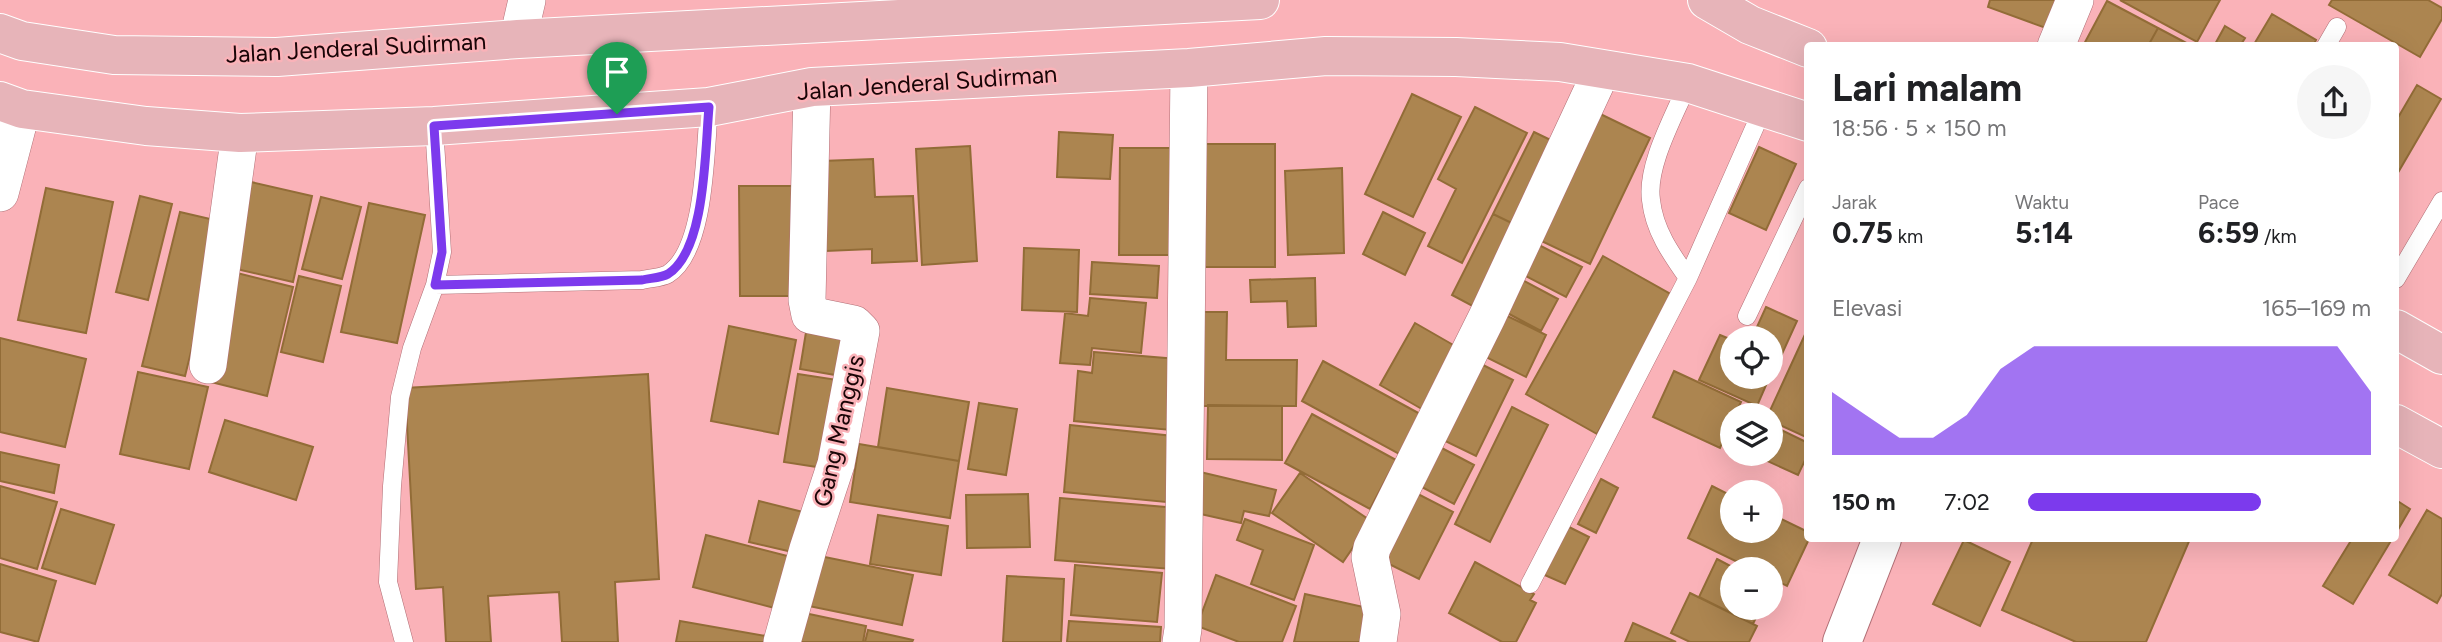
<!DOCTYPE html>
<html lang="id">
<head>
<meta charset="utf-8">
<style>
	:root { --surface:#fff; --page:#f6f6f6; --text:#202124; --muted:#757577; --accent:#7c3aed }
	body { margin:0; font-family:Figtree,sans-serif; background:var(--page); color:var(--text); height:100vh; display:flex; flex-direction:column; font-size:26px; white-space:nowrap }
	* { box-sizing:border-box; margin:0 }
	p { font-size:23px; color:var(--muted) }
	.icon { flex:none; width:38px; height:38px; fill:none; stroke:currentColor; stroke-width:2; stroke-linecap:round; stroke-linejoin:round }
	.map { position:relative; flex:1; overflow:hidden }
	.sheet { position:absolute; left:1804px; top:42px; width:595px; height:500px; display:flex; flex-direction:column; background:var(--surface); border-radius:7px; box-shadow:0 7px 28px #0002 }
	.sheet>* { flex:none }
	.tools { position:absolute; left:1720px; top:326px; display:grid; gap:14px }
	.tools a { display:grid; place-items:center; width:63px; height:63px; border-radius:50%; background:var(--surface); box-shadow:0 7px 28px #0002; font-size:35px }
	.pin { position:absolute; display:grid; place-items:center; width:60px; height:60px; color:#fff; margin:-72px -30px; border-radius:50% 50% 50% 0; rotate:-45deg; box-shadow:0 0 7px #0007 }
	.pin .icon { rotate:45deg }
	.round { display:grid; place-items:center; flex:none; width:74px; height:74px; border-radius:37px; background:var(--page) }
	.headline { display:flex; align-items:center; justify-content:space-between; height:119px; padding:0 28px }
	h1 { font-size:38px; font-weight:700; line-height:52px }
	.figures { display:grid; grid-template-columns:repeat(3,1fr); gap:10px; height:119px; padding:7px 28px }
	.figures div { display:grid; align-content:center }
	.figures b { font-size:30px; font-weight:700 }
	.figures small { font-size:19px; font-weight:400 }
	.figures p { font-size:19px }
	.chart { height:196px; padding:14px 28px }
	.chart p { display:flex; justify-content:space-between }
	.chart svg { width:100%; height:126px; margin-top:7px; fill:var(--accent); opacity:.7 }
	ul { padding:0 28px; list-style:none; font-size:23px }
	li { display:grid; grid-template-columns:112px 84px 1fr; align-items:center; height:52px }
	li i { height:18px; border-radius:9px; background:var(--accent) }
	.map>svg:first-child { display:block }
</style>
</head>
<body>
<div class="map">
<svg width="2442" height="642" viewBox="0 0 2442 642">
	<rect width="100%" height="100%" fill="#fab2b8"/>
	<path fill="#ac8550" stroke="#926c37" stroke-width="2" d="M1990,0H2068L2057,32L1988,7Z
		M2120,0H2220L2197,42Z
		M2332,0H2428L2442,8V19L2420,57L2329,5Z
		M2107,1L2158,28L2148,46H2083Z
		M2272,14L2316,40L2313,46H2253Z
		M2225,26L2245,38L2240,46H2214Z
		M2158,28L2192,46H2148Z
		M2417,85L2441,99L2396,176V121Z
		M1412,94L1461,117L1413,217L1365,194Z
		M1475,107L1527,133L1462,263L1428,246L1456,189L1438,179Z
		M1592,110L1650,138L1590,264L1533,237Z
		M1059,132L1113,135L1110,179L1057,177Z
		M1534,132L1563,146L1522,228L1493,214Z
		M1205,144H1275V267H1205Z
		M970,146L977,261L922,265L916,149Z
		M1759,147L1796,164L1766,230L1729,213Z
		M1120,148H1181V255H1119Z
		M873,159L875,197L913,196L917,261L872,263V249L826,251L822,161Z
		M1342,168L1344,253L1288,255L1285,171Z
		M251,182L312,196L293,282L232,268Z
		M739,186H804V296H740Z
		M46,188L113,202L86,333L18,320Z
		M140,196L172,204L148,300L116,292Z
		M321,197L361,207L342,279L302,269Z
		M369,203L425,215L397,343L341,332Z
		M180,212L223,222L185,376L142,366Z
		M1383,212L1425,233L1405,275L1363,254Z
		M1493,214L1522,228L1480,310L1452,295Z
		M1531,241L1582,267L1566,297L1516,271Z
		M1024,248L1079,250L1077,312L1022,310Z
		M1603,256L1674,296L1597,434L1526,394Z
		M1092,262L1159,266L1157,298L1090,294Z
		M237,273L293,287L267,396L211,382Z
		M1513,275L1558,299L1541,331L1496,307Z
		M299,276L341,286L323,362L281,352Z
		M1315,278L1316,326L1288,327L1287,301L1251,302L1250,280Z
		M1090,298L1146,303L1141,353L1092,348L1090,365L1060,363L1065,313L1088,316Z
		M1766,307L1797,321L1782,354L1771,349V338H1752Z
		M1497,311L1546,335L1526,377L1476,352Z
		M1197,312H1227L1226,360H1297L1296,406H1197Z
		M808,320L855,328L847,377L800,369Z
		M1415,323L1462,350L1427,412L1380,385Z
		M729,326L796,340L778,434L711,421Z
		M1808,328V438L1771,421V415H1768Z
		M1720,335L1732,340V376H1770L1757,406L1699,380Z
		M0,338L86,359L65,447L0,432Z
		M1094,352L1177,359L1171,430L1074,421L1078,371L1092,373Z
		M1473,360L1513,380L1476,456L1435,436Z
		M1323,361L1422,415L1401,455L1302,401Z
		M1674,371L1741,402L1735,415H1732V420L1720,448L1653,417Z
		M138,372L208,387L189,469L120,454Z
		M648,374L659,579L615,582L618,642H562L559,592L488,596L491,642H446L443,587L416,589L405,388Z
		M798,374L844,381L830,469L784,462Z
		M887,388L969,402L959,461L878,447Z
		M979,403L1017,409L1006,475L968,469Z
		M1208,405L1282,406V460L1207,459Z
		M1512,407L1548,425L1490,542L1455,524Z
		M1312,414L1396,460L1370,509L1285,463Z
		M225,420L313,447L296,500L209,472Z
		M1070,425L1173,436L1166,502L1064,492Z
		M1771,425L1808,443V454L1798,475L1750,453H1771Z
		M859,444L959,461L950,518L850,502Z
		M1436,445L1474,465L1454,504L1416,484Z
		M0,452L59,465L54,493L0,481Z
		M1196,471L1276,490L1269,516L1244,511L1241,523L1187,511Z
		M1300,473L1371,521L1343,562L1272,513Z
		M1601,479L1618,488L1596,533L1578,524Z
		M0,486L57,502L37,569L0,558Z
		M1712,486L1732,496V530H1771V514L1808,532L1809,539L1787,586L1771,578V569H1752L1688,538Z
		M1412,491L1453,512L1419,579L1379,559Z
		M1028,494L1030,547L967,548L966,495Z
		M1060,498L1177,508L1172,569L1055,560Z
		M2396,500L2410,509L2396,533Z
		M759,501L811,514L801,554L749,542Z
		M61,509L114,525L95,584L42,568Z
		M2427,510L2442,519V594L2437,603L2389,575Z
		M878,515L948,526L941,575L870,564Z
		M1245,519L1314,545L1294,600L1251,584L1263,550L1237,540Z
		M1563,524L1589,537L1565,584L1540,573Z
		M706,535L799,559L786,611L693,587Z
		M2033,539H2190L2146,642H2076L2002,610Z
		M2352,539H2392L2353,604L2323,586Z
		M1964,540L2010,562L1980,626L1933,604Z
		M810,554L913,575L902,625L799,604Z
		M1717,559L1736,569H1732V607H1761L1753,624L1699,597Z
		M1475,562L1534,594L1530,600L1536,603L1516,642H1502L1449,613Z
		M0,564L56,581L38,642L0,632Z
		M1075,565L1162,573L1157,622L1071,615Z
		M1216,575L1296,606L1282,642H1239L1197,626Z
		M1007,576L1064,579L1061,642H1003Z
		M1690,593L1757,626L1749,642H1690L1671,633Z
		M1305,594L1368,608L1361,642H1294Z
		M795,611L866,626L863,642H788Z
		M680,621L766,636L765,642H676Z
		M1069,621L1161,627L1160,642H1067Z
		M1633,623L1676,642H1625Z
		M868,630L913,640L912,642H865Z"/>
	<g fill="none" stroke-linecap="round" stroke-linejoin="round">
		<g stroke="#b16e75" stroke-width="19">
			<path id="lane" d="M2326,46L2337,27
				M434,126L442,252L435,285L642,280C650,278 661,278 668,274C706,250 705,149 709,107
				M1688,278C1671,254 1654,230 1651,200C1646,165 1675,115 1688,83
				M2396,279L2442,201
				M1747,316L1808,188
				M1530,584L1688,278L1764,106
				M404,642L388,582L392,486L400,397L412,348L435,285"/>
		</g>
		<g stroke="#b16e75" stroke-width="38">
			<path id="street" d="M518,39L527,0
				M2056,46L2075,0
				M0,193L22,109
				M208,365L240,133
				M782,642L808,549L836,464L861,331L854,324L810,315L807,300L812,87
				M1181,642L1183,629L1189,68
				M1378,642L1382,614L1370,557L1372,548L1487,317L1602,70"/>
		</g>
		<g stroke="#b16e75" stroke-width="40">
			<path id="secondary" d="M1842,642L1882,539"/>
		</g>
		<g stroke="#fff" stroke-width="40">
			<path id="primary" d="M1707,0L1750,25L1808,48
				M0,33L22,41L114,55L277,57L518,39L1260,0
				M0,101L22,109L146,126L240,133L434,126L709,107L812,87L1189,68L1326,56L1456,57L1560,62L1688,83L1808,122
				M2396,329L2442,355
				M2396,424L2442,449"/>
		</g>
		<use href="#lane" stroke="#fff" stroke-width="18"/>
		<use href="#street" stroke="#fff" stroke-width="37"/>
		<use href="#secondary" stroke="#fff" stroke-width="38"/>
		<use href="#primary" stroke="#e7b4b9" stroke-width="38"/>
	</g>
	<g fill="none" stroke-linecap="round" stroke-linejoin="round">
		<g stroke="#fff" stroke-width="14">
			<path id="route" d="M709,107C705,149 706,250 668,274C661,278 650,278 642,280L435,285L442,252L434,126Z"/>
		</g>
		<use href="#route" stroke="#7c3aed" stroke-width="9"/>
	</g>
	<g text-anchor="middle" stroke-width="5" stroke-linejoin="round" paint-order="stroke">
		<g font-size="24" fill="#190406" stroke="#fab2b8">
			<text transform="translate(356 48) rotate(-3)" y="8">Jalan Jenderal Sudirman</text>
			<text transform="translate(927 83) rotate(-4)" y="8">Jalan Jenderal Sudirman</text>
			<text transform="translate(839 431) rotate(-77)" y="8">Gang Manggis</text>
		</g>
	</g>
</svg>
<div class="tools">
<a><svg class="icon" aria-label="locate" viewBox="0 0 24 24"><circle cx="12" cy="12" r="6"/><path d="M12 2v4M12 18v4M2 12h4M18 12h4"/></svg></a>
<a><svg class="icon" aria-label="layers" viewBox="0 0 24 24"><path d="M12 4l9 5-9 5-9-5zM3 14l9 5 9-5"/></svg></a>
<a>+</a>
<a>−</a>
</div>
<div class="pin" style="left:617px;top:114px;background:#1e9e55"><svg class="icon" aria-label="arrive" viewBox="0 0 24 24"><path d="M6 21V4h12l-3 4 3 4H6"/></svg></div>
<section class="sheet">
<div class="headline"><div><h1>Lari malam</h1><p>18:56 · 5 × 150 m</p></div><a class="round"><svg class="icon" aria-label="share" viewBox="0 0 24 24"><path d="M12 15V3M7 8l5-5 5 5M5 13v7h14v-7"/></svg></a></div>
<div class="figures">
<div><p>Jarak</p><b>0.75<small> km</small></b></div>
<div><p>Waktu</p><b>5:14</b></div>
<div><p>Pace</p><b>6:59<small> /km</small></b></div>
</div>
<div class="chart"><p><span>Elevasi</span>165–169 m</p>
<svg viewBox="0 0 160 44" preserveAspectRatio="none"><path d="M0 44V22L10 30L20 38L30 38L40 30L50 14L60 6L70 6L80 6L90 6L100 6L110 6L120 6L130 6L140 6L150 6L160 22V44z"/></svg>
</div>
<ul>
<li><b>150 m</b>7:02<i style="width:68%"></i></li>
</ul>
</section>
</div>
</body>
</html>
